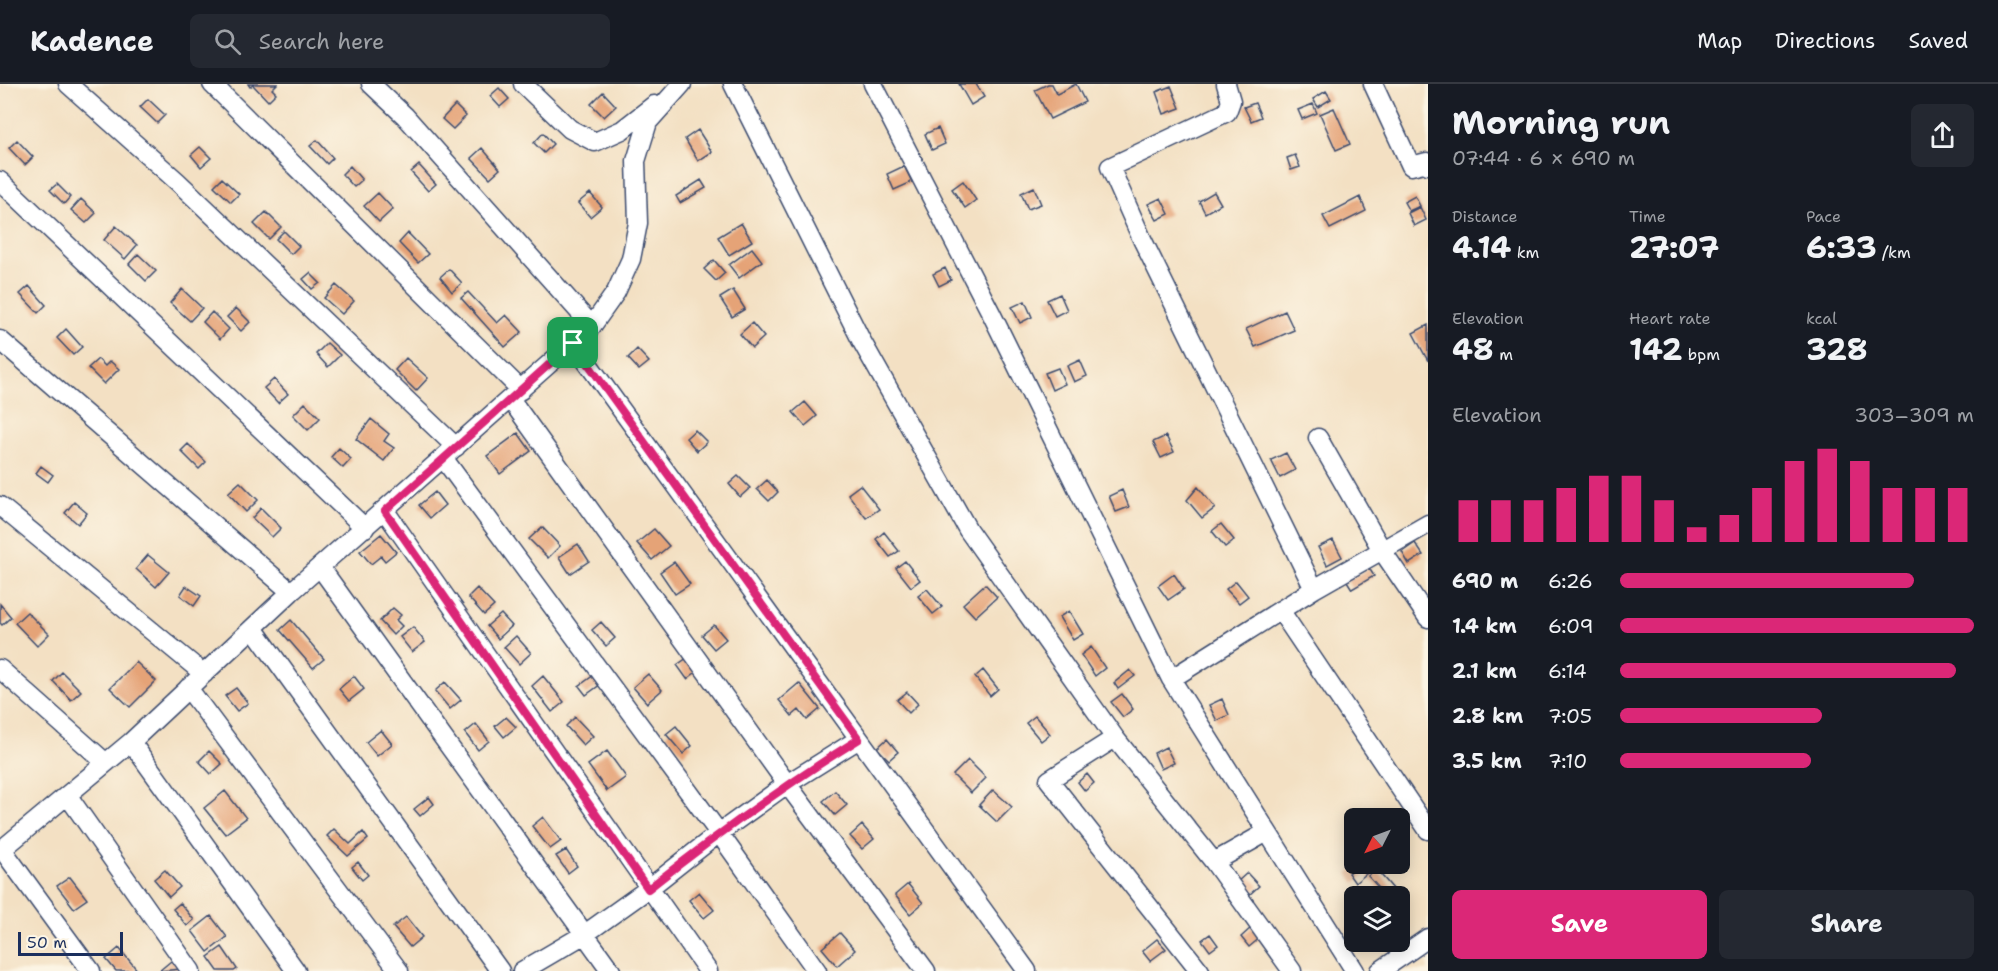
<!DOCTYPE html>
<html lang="en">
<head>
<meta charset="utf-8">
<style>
	:root { --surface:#171b24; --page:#242831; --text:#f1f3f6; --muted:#9ea1a6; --line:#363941; --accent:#db2777 }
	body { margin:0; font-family:"Shantell Sans",sans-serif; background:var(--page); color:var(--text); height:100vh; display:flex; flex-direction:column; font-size:22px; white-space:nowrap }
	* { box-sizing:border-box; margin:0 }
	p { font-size:20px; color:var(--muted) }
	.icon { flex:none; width:33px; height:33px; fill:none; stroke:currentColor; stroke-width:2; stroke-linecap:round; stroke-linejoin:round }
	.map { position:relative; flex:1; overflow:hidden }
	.drawer { display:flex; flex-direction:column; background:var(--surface); width:570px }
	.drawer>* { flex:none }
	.needle { width:39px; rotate:228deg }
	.fabs { position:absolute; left:1344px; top:724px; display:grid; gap:12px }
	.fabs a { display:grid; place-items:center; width:66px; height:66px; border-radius:9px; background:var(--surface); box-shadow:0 3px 15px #0003; font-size:30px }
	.scale { position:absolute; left:18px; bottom:15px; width:105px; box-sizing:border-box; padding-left:6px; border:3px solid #1b2f5e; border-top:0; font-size:16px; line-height:21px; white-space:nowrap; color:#1b2f5e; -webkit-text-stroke:4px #fcf5e5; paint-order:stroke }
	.pin { position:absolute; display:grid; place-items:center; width:51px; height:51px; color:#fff; margin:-26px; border-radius:12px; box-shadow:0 3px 9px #0006 }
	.round { display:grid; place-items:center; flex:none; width:63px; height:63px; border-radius:9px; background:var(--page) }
	.head { display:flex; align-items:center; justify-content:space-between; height:102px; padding:0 24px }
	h1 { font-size:33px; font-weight:700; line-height:45px }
	.stats { display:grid; grid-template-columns:repeat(3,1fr); gap:9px; height:102px; padding:6px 24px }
	.stats div { display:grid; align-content:center }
	.stats b { font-size:30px; font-weight:700 }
	.stats small { font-size:16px; font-weight:400 }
	.stats p { font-size:16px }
	.chart { height:168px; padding:12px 24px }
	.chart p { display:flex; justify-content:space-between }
	.chart svg { width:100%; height:108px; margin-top:6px; stroke:var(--accent); stroke-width:6 }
	.action { display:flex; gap:12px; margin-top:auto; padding:12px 24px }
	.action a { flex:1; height:69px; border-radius:9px; background:var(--accent); color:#fff; font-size:24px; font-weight:700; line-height:69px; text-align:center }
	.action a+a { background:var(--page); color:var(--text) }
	ul { padding:0 24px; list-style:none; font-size:20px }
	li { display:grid; grid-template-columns:96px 72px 1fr; align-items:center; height:45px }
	li i { height:15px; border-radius:8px; background:var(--accent) }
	header { display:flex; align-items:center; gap:36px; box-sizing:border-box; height:84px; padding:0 30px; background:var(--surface); border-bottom:2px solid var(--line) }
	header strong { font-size:28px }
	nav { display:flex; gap:33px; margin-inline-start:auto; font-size:21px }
	.search { width:420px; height:54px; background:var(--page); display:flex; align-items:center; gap:15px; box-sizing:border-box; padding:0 21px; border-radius:9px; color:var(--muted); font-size:22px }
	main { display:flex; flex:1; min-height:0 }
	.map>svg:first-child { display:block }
</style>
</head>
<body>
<header>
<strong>Kadence</strong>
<div class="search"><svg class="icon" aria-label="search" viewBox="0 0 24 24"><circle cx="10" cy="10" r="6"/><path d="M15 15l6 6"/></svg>Search here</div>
<nav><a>Map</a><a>Directions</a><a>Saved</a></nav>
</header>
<main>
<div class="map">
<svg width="1428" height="887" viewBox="0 0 1428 887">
	<rect width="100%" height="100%" fill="#fcf5e5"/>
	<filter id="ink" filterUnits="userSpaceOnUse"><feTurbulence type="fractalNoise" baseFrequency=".0167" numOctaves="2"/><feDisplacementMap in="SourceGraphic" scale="12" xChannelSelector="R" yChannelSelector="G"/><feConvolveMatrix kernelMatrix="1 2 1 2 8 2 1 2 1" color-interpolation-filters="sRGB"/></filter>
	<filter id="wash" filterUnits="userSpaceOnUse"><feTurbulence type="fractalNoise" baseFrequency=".008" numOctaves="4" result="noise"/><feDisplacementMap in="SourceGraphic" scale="24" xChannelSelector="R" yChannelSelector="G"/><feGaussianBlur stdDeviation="1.35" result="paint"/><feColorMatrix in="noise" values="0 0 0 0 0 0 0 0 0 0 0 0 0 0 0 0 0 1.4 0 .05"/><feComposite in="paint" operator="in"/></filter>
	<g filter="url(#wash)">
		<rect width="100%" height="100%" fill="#f3e0c3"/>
		<g id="blocks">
			<path fill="#e5a377" d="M248,0H277L272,5L276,9L268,17L253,1L250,3Z
				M959,0H976L984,13L971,21Z
				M1048,0H1052L1057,10L1076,0L1085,18L1050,35L1035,6Z
				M1171,2L1180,24L1164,30L1156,8Z
				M499,4L509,15L500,23L490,12Z
				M1326,7L1331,15L1318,23L1313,15Z
				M603,8L616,22L604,33L591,20Z
				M148,15L165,31L157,39L140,23Z
				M1255,19L1261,33L1251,37L1244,23Z
				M1313,20L1317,29L1302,35L1298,26Z
				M455,21L466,32L453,45L442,35Z
				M1334,24L1350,60L1336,66L1320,30Z
				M938,44L945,60L932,66L925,50Z
				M698,46L712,68L698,77L685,55Z
				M543,49L553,60L544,69L534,59Z
				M17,56L33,73L25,81L9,64Z
				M317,56L333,74L327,80L310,62Z
				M200,63L211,74L201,83L191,71Z
				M482,64L500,85L490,94L471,74Z
				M1295,71L1300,83L1291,86L1287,74Z
				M419,81L436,100L428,107L411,88Z
				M350,82L362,96L354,103L342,90Z
				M904,82L912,98L894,106L887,90Z
				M222,94L239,110L231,118L214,102Z
				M701,96L706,104L680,119L676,112Z
				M963,97L976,116L965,124L952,105Z
				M57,100L70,113L64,120L50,106Z
				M1034,103L1041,120L1028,125L1021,109Z
				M1214,108L1221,120L1205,129L1199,117Z
				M378,109L393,125L379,138L364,122Z
				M590,109L602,123L590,133L578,119Z
				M1415,112L1420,122L1409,127L1404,118Z
				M1360,113L1366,127L1330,145L1323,132Z
				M1161,114L1169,130L1157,136L1148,120Z
				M81,115L96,129L86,139L71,126Z
				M1420,123L1426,136L1414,142L1408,129Z
				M266,128L281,143L269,155L254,140Z
				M741,139L752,157L729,171L718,153Z
				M116,142L137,161L125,175L104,156Z
				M284,147L299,162L291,170L276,155Z
				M408,149L428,170L418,179L399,159Z
				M752,164L762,177L739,194L729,181Z
				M138,170L156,187L146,197L129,180Z
				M714,176L725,189L716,197L704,185Z
				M945,184L951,196L939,202L933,190Z
				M449,185L462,199L452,208L440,193Z
				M310,189L320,199L312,205L303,195Z
				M336,201L354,217L342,230L324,214Z
				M29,202L46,221L38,229L20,210Z
				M182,205L202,224L190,237L170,219Z
				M733,206L745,225L732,233L720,214Z
				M468,208L497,239L506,231L522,248L505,263L461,214Z
				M1060,210L1067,226L1055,232L1047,216Z
				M1025,217L1032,233L1020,239L1012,223Z
				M236,224L250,238L241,247L227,233Z
				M1285,227L1294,246L1255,263L1246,245Z
				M212,228L229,245L220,255L203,238Z
				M752,239L764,253L752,264L740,250Z
				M1428,241V277L1413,249Z
				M66,245L82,263L73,271L57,254Z
				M327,259L340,271L328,283L316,270Z
				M637,265L649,278L639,286L628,274Z
				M406,274L428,294L416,307L395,286Z
				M98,275L105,282L110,277L119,285L104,300L88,284Z
				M1080,276L1087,292L1074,298L1067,282Z
				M1058,284L1065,300L1052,306L1045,289Z
				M274,295L288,310L278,319L264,304Z
				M805,318L817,332L805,342L793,328Z
				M305,319L320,334L308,346L293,331Z
				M371,335L389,350L384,357L394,364L384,377L356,355Z
				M695,346L707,358L697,367L686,354Z
				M518,349L531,367L500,390L487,372Z
				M1166,352L1174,368L1161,374L1153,358Z
				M188,360L206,378L199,385L181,367Z
				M339,364L351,375L343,384L331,373Z
				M1286,369L1295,386L1280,394L1271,376Z
				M41,382L53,391L48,398L36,389Z
				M738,392L750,404L740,413L729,400Z
				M767,396L778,408L769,417L757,405Z
				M240,398L258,416L246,428L228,409Z
				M860,401L879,425L866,434L848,410Z
				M1198,403L1215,424L1202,434L1187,416Z
				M1122,406L1129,423L1116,428L1109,412Z
				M435,408L445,421L430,434L419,421Z
				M74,418L87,429L78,440L65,429Z
				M261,424L281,444L272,453L252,434Z
				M1221,440L1234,456L1225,463L1212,447Z
				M542,443L560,462L548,474L529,455Z
				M654,445L669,462L652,476L637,459Z
				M884,448L899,467L890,473L876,455Z
				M381,450L396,468L385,477L381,472L371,480L360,467Z
				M1333,456L1342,473L1327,481L1318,463Z
				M1415,459L1423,471L1409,480L1402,468Z
				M578,460L589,477L570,490L559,473Z
				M148,471L169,488L156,503L136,485Z
				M905,477L920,496L911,503L896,484Z
				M674,478L690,500L675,510L660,488Z
				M1369,484L1374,492L1352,505L1347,497Z
				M1174,490L1184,505L1168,516L1158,502Z
				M1236,497L1248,512L1239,519L1226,505Z
				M985,500L997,513L975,533L963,520Z
				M186,502L201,512L194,522L180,511Z
				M477,504L494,522L484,531L468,513Z
				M927,505L942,523L933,530L918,512Z
				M0,520L11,533L2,541L0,539Z
				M393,524L401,531L396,536L402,542L393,551L380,537Z
				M1069,527L1083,550L1073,556L1059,533Z
				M27,528L49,550L37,562L15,539Z
				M501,530L512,542L498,555L487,542Z
				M291,536L324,575L313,584L280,546Z
				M601,538L615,554L606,562L592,546Z
				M714,541L726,555L714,565L702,551Z
				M413,543L425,558L412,568L400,553Z
				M516,552L531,569L519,580L504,563Z
				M1091,563L1105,584L1095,592L1081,571Z
				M690,572L700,585L687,595L677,581Z
				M136,578L156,597L130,623L110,604Z
				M983,586L998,605L990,612L975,593Z
				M1130,586L1135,592L1118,605L1114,599Z
				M62,588L81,607L71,616L53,597Z
				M648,590L662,606L647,619L633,603Z
				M594,591L601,600L586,611L579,602Z
				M354,592L364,605L349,617L339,605Z
				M543,592L564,618L552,628L532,602Z
				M445,598L461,616L450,625L435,607Z
				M799,599L820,625L807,636L799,626L792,632L779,616Z
				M236,604L248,619L237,627L225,612Z
				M907,608L918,620L909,629L897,616Z
				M1122,610L1133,625L1123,633L1111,618Z
				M1222,615L1229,631L1217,637L1209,621Z
				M1035,632L1050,650L1041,657L1026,639Z
				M506,633L516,643L504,653L495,642Z
				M575,633L593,652L583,661L566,642Z
				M476,640L489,657L478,666L465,649Z
				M676,642L692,662L683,670L666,650Z
				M381,646L392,660L377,672L366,658Z
				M887,655L898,668L889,676L877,664Z
				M1166,663L1174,679L1161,685L1154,669Z
				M209,667L222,680L211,690L199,677Z
				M607,667L626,693L607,707L588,681Z
				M968,676L986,694L971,709L953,691Z
				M1087,690L1094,699L1085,707L1078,698Z
				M993,706L1012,723L997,738L979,721Z
				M225,707L246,734L225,750L204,724Z
				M835,707L847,721L835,731L823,717Z
				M429,713L434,720L420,732L414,725Z
				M543,733L561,757L550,765L532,742Z
				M862,741L874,755L862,765L850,752Z
				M334,745L350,760L363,748L368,755L348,772L327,752Z
				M566,766L577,782L568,789L556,772Z
				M358,778L368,791L362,796L352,783Z
				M1360,780L1377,781L1355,799L1348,789Z
				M1376,785L1394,806L1387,813L1368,792Z
				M165,786L180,803L169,813L154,795Z
				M1247,789L1259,802L1248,812L1237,798Z
				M70,793L87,815L74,824L57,802Z
				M908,800L923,819L910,830L895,811Z
				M699,808L714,826L704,834L689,816Z
				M180,819L194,836L187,842L173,825Z
				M211,832L227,853L208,868L192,847Z
				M406,833L422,853L410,863L393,843Z
				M1354,840V857L1347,845Z
				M1252,843L1261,853L1249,863L1241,853Z
				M840,849L855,866L837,882L822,864Z
				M1210,850L1218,861L1210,867L1202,856Z
				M1157,855L1166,865L1150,877L1142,867Z
				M222,863L237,885L234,887H218L208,873Z
				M119,864L138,887H116L106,875Z
				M174,875L182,885L159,887L171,877Z"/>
		</g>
	</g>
	<g filter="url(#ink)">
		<use href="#blocks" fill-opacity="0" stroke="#3b4a6d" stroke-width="1.5"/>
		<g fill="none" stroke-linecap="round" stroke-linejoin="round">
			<g stroke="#3b4a6d" stroke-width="21">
				<path id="minor" d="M68,0L178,98L456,363
					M212,0L521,306
					M371,0L405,32L592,242
					M523,0L570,45L595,58L622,46L654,21
					M733,0L861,256L968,446L1115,654L1214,778L1292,887
					M873,0L991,229L1171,595L1355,887
					M1226,0L1231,17L1227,28L1110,83L1142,155L1314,505
					M1373,0L1411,82L1427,78L1428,81
					M0,97L365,444
					M0,256L291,508
					M573,259L1027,887
					M511,316L787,700L926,887
					M1318,354L1383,468L1428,534
					M444,375L719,749L817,887
					M0,422L204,590
					M385,427L708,887
					M320,483L611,887
					M1280,526L1428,746
					M253,544L500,887
					M0,585L106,679
					M1171,595L1314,505L1428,440
					M188,604L399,887
					M1115,654L1049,696L1200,887
					M131,658L296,887
					M68,712L191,887
					M2,765L91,887
					M0,767L131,658L291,508L592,242L616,208L631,175L638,139L636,77L648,38L682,0
					M1214,778L1267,748
					M522,887L585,850L648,805L719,749L787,700L859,655
					M1380,887L1428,854"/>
			</g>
			<use href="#minor" stroke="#fff" stroke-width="18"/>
		</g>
	</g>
	<g fill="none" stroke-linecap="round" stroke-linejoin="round" filter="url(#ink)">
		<g stroke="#fff" stroke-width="12">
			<path id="route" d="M573,259L859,655C785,701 716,751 648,805L385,427Z"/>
		</g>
		<use href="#route" stroke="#db2777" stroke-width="8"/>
	</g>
</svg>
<div class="fabs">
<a><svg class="needle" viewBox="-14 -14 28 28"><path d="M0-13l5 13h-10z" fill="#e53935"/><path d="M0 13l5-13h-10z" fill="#9ea1a6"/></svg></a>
<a><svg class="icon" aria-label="layers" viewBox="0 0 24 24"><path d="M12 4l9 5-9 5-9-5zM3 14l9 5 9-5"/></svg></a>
</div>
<div class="scale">50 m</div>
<div class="pin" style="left:573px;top:259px;background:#1e9e55"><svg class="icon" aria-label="arrive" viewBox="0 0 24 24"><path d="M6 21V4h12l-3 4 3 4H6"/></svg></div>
</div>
<section class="drawer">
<div class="head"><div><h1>Morning run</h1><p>07:44 · 6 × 690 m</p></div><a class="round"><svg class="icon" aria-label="share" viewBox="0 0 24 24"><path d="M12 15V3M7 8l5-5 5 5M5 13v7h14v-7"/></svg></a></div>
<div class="stats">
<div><p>Distance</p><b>4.14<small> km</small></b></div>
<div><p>Time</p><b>27:07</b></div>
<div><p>Pace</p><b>6:33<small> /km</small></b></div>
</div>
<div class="stats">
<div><p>Elevation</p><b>48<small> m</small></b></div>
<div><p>Heart rate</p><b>142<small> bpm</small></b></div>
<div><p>kcal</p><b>328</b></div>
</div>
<div class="chart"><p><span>Elevation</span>303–309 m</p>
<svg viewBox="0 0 160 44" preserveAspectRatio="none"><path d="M5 44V27M15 44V27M25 44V27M35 44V22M45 44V17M55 44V17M65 44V27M75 44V38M85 44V33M95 44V22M105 44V11M115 44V6M125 44V11M135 44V22M145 44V22M155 44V22"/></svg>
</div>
<ul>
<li><b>690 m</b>6:26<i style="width:83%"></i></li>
<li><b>1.4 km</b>6:09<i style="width:100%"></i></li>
<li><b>2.1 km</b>6:14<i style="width:95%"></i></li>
<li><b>2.8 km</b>7:05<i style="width:57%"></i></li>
<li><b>3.5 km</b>7:10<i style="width:54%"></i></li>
</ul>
<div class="action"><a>Save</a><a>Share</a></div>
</section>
</main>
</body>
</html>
